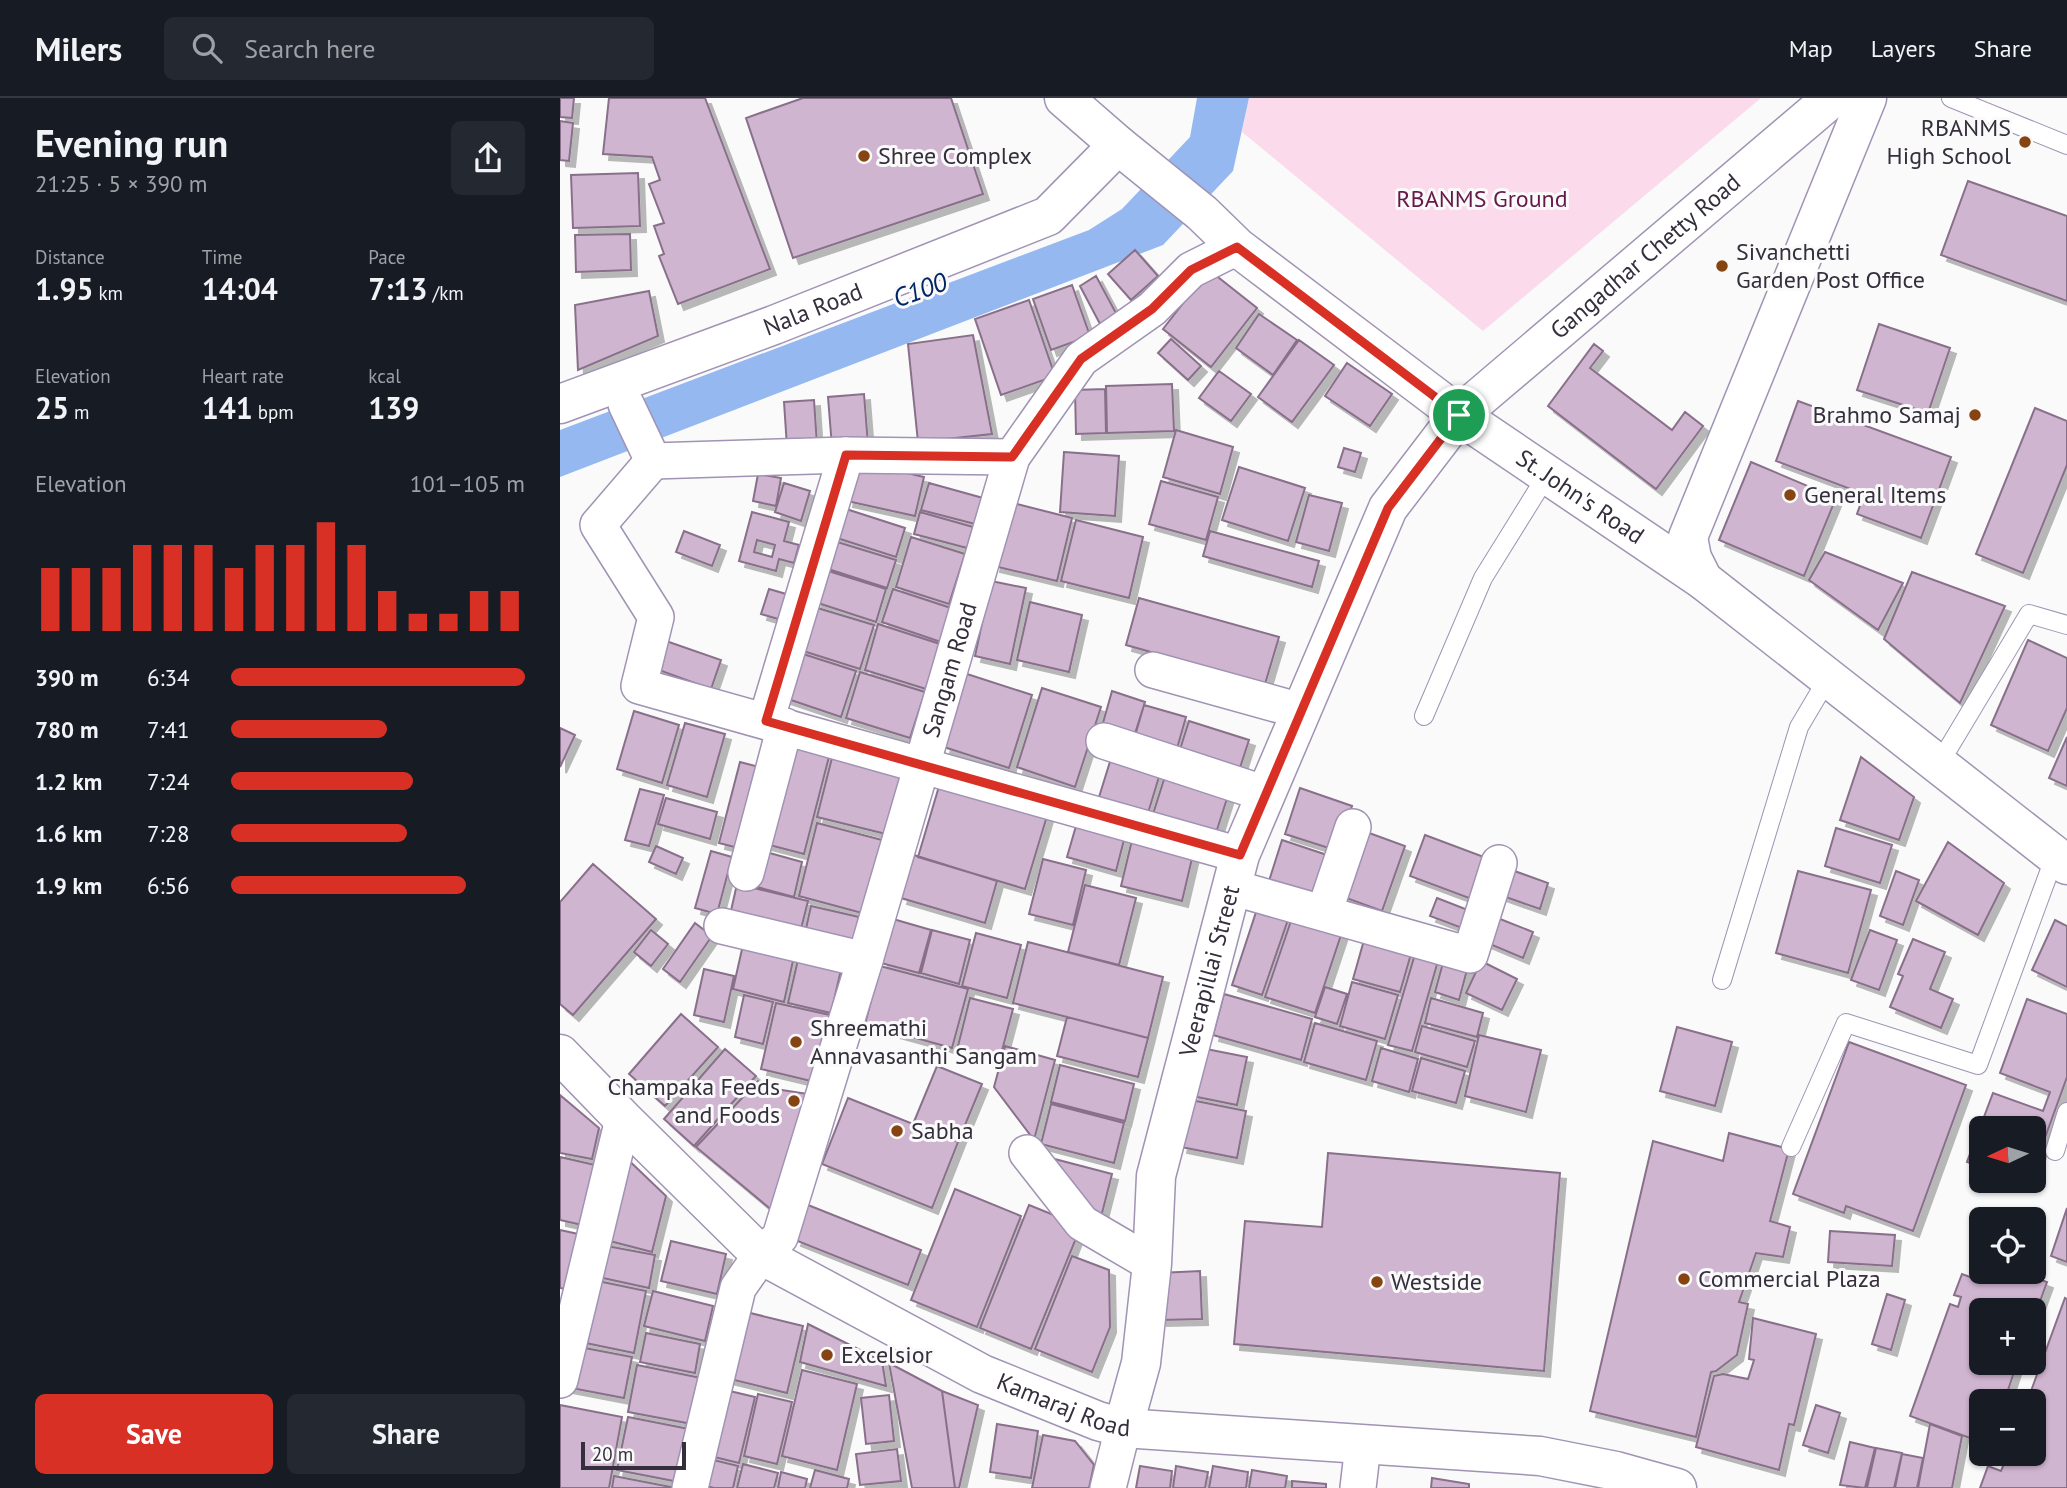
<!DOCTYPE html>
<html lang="en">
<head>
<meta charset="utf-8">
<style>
	:root { --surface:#171b24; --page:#242831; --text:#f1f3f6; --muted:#9ea1a6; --line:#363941; --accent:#d93025 }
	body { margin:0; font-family:"PT Sans",sans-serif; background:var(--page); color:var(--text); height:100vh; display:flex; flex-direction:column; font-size:26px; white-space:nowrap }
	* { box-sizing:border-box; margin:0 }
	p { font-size:23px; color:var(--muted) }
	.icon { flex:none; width:38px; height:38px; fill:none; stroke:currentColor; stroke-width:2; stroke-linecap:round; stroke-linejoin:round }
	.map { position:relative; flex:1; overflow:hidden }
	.details { display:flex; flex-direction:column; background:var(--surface); width:560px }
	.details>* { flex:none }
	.needle { width:46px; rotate:266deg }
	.fabs { position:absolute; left:1409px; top:1018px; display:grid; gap:14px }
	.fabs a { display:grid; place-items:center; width:77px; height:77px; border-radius:10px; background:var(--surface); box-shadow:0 2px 5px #0004; font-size:35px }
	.scale { position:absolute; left:21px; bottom:18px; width:105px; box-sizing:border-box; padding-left:7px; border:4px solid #352f3d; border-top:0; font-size:19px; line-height:24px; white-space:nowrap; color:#352f3d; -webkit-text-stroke:5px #fafafa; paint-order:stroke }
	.pin { position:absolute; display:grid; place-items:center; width:60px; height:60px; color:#fff; margin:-30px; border:4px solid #fff; border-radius:50%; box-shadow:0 2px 7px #0007 }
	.round { display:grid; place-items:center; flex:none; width:74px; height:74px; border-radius:10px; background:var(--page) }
	.overview { display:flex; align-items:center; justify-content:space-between; height:119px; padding:0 35px }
	h1 { font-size:38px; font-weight:800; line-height:52px }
	.stats { display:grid; grid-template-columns:repeat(3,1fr); gap:10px; height:119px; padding:7px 35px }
	.stats div { display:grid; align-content:center }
	.stats b { font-size:30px; font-weight:800 }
	.stats small { font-size:19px; font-weight:400 }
	.stats p { font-size:19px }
	.chart { height:196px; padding:14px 35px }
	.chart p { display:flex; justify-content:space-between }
	.chart svg { width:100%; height:126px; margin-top:7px; stroke:var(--accent); stroke-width:6 }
	.cta { display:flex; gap:14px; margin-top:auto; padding:14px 35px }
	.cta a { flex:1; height:80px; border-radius:10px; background:var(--accent); color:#fff; font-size:28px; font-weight:800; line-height:80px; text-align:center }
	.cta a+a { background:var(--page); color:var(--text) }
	ul { padding:0 35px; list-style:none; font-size:23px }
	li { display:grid; grid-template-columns:112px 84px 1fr; align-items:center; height:52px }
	li i { height:18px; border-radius:9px; background:var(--accent) }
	header { display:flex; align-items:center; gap:42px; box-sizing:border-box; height:98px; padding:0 35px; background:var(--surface); border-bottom:2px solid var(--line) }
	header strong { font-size:33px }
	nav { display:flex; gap:38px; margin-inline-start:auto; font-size:24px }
	.search { width:490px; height:63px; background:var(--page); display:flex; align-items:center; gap:18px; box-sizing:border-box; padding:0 24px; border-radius:10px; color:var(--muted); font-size:26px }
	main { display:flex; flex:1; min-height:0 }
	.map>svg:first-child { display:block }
</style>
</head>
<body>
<header>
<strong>Milers</strong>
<div class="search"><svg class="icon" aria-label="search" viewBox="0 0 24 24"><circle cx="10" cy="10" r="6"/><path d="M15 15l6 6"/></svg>Search here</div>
<nav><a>Map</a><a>Layers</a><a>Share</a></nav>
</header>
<main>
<section class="details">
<div class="overview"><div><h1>Evening run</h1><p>21:25 · 5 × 390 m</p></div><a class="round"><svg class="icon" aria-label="share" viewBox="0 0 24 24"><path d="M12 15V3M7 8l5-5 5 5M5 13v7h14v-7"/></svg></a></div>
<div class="stats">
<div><p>Distance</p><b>1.95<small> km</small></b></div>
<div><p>Time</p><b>14:04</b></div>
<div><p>Pace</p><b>7:13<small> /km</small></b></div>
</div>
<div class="stats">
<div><p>Elevation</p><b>25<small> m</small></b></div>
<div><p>Heart rate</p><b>141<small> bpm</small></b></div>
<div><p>kcal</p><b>139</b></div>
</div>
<div class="chart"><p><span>Elevation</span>101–105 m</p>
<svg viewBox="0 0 160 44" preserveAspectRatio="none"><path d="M5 44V22M15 44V22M25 44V22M35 44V14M45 44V14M55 44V14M65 44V22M75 44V14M85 44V14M95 44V6M105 44V14M115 44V30M125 44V38M135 44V38M145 44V30M155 44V30"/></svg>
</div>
<ul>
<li><b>390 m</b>6:34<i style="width:100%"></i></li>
<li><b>780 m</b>7:41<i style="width:53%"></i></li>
<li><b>1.2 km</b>7:24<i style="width:62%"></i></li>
<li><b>1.6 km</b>7:28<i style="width:60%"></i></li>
<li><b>1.9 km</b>6:56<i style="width:80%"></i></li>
</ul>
<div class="cta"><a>Save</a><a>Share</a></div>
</section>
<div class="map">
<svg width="1507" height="1390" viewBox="0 0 1507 1390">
	<defs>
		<filter id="shadow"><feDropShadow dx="6" dy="6" stdDeviation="0" flood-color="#0004"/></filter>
	</defs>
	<rect width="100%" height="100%" fill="#fafafa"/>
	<path fill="#fbdaeb" d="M689,0H1201L923,233L682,34Z"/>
	<path fill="#95b8f1" d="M637,0H689L673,73L603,147L0,379V332L529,132L562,111L630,39Z"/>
	<path fill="#d0b5d1" stroke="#89708a" stroke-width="2" fill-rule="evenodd" filter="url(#shadow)" d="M0,0H14L12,20L0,19Z
		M49,0H145L210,171L118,206L99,158L104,156L94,128L104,125L89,86L100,82L92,59L43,56Z
		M243,0H391L423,96L233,160L186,20Z
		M0,23L13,25L9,63L0,62Z
		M78,75L80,128L13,130L11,77Z
		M1408,83L1507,118V203L1381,157Z
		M70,136L71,172L16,174L15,137Z
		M575,152L598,178L571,202L548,176Z
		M649,172L697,210L651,269L603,231Z
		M536,178L557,217L540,226L520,188Z
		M512,187L530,238L491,252L473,201Z
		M89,193L98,238L18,272L15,207Z
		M469,202L495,278L441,297L415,221Z
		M699,216L737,242L713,277L676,250Z
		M1319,226L1390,250L1368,315L1297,292Z
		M413,237L432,336L358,344L348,246Z
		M611,241L641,268L628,282L598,255Z
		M739,242L774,267L732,324L698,299Z
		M1034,246L1043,253L1030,270L1112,332L1125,314L1143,328L1096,391L988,308Z
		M787,265L832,296L810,328L765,298Z
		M659,273L691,296L671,323L639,300Z
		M612,286L614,333L547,335L546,288Z
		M545,291L546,335L516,336L515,292Z
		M304,296L308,347L272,349L268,299Z
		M254,302L257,347L227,349L224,304Z
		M1238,303L1391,359L1361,440L1297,416L1304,396L1216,363Z
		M1475,310L1507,323V367L1463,475L1416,456Z
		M616,332L673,349L660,396L603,379Z
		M784,350L801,355L795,374L778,369Z
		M504,354L559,358L555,418L500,414Z
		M296,363L364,379L355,418L287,403Z
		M1191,364L1276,400L1244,478L1159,442Z
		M679,369L745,390L728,443L662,422Z
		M198,376L221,380L216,408L193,403Z
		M601,383L658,399L646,442L589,426Z
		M224,385L250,393L241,423L215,414Z
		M369,385L423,400L415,426L361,412Z
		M749,397L782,405L769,453L736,444Z
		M449,404L512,420L497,483L434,468Z
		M283,410L345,430L336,459L274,439Z
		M192,414L229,424L224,443L239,447L234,465L219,461L216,473L179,463ZM197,442L215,447L212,459L194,454Z
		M360,414L413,429L407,450L354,436Z
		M516,422L583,439L569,500L501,483Z
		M124,433L160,447L152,468L116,454Z
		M650,433L759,463L752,489L643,458Z
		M351,439L405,456L389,506L336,489Z
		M274,443L336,462L327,490L265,470Z
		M1265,454L1343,485L1318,532L1249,482Z
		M265,472L326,491L316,524L255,504Z
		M1352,474L1445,508L1400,605L1324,541Z
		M431,483L466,490L450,566L415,558Z
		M209,491L233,498L225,523L201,516Z
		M333,491L391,510L381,544L322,524Z
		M579,500L719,539L705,586L566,547Z
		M470,504L522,517L509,574L457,562Z
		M254,509L314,527L300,571L240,552Z
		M318,526L380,546L366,591L305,572Z
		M1468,542L1507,560V610L1488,653L1431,627Z
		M106,543L161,562L151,591L96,571Z
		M240,555L296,573L281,619L225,600Z
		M300,574L365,594L350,640L286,620Z
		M407,576L472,597L449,670L384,649Z
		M482,590L541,609L515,689L457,669Z
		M552,593L585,604L571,648L539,639Z
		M584,607L626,619L614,661L572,648Z
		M74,613L119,627L102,685L57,671Z
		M629,623L689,642L676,682L616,664Z
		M125,625L165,636L147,699L107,687Z
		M0,630L15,637L0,669Z
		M227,635L272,647L244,756L198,744Z
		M1507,639V688L1489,680Z
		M275,648L344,666L326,736L257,719Z
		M553,654L602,669L588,715L539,699Z
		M1301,659L1354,699L1339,742L1280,722Z
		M180,664L207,671L190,753L159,745Z
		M607,672L670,691L656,735L593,716Z
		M380,685L487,718L465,791L358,759Z
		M740,690L792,708L778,753L725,736Z
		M80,691L104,697L89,748L65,742Z
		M106,700L157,714L150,741L98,726Z
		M518,721L566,734L556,773L507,759Z
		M257,725L322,742L302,815L239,798Z
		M1276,730L1332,747L1320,785L1265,768Z
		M801,732L845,748L822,813L778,797Z
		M865,737L932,762L917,803L850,778Z
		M573,738L634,752L622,803L561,788Z
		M722,742L776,760L762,804L708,786Z
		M1388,744L1444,785L1418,837L1356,803Z
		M96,748L123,760L116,776L89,764Z
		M195,751L242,764L234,799L186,786Z
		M151,753L172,759L157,816L135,810Z
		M354,757L437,783L425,825L341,800Z
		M483,761L526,772L513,827L469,816Z
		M33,766L96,821L13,917L0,906V804Z
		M946,770L988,785L980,811L937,796Z
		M1238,773L1311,792L1288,875L1216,855Z
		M1336,773L1359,782L1343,827L1320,818Z
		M177,786L248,803L238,843L168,826Z
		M525,787L576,800L559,867L508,854Z
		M877,800L908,812L902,830L870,818Z
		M700,802L731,813L702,897L672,887Z
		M251,808L299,819L290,856L243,844Z
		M733,817L782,834L755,915L705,899Z
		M935,819L973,834L963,860L925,844Z
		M333,821L371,832L359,875L321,865Z
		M1495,822L1507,828V889L1472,872Z
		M135,825L152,838L120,884L103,871Z
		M91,832L108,846L91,868L74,854Z
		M372,832L410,842L399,886L361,875Z
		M1310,832L1337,842L1319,892L1291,882Z
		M416,835L461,847L447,900L402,888Z
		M806,835L853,849L840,894L793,881Z
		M185,838L236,849L224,904L173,891Z
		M1353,841L1385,854L1370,891L1393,901L1381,930L1330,909L1343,878L1338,876Z
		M468,844L603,879L588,940L453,905Z
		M240,853L283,863L271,915L228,905Z
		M855,856L878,863L852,953L828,947Z
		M884,861L908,868L899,902L875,894Z
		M921,863L957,881L942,912L906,895Z
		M320,868L408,891L392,950L305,926Z
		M144,871L174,878L164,924L134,917Z
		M792,884L838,897L825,941L780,928Z
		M765,889L787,896L777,926L755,919Z
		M664,896L752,921L741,962L653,937Z
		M184,897L213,904L203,946L175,939Z
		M410,900L453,911L439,964L397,952Z
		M871,900L923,915L917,939L865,925Z
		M1467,901L1507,916V979L1474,1070V1031H1421V1069L1407,1064L1433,995L1483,1013L1490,994L1440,975Z
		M216,905L270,917L255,984L201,971Z
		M121,916L158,949L105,1008L69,976Z
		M507,919L588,940L578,979L497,958Z
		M755,925L817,943L806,982L744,964Z
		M862,928L915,943L907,969L855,954Z
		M1117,929L1172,944L1155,1008L1100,993Z
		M919,937L981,952L966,1014L905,998Z
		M1289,944L1406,987L1353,1133L1286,1108L1284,1115L1233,1096Z
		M445,948L495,962L474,1042L434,989Z
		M641,950L687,959L677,1007L632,998Z
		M821,950L858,961L849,994L812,983Z
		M165,951L196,978L134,1048L104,1021Z
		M861,960L905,973L896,1005L852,993Z
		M500,967L574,986L565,1023L491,1004Z
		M377,968L422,986L398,1044L353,1026Z
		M198,983L209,990L248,996L214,1114L136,1049Z
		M0,997L39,1030L32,1061L0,1055Z
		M288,1000L398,1044L372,1110L262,1066Z
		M631,1002L686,1013L677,1060L621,1049Z
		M491,1006L564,1025L554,1065L481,1046Z
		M1169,1035L1229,1051L1210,1123L1230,1129L1223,1159L1196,1155L1179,1204L1188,1206L1177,1257L1156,1273L1151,1274L1136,1339L1030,1313L1093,1043L1163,1063Z
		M61,1055L106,1098L92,1154L42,1141Z
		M768,1055L1000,1075L984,1273L674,1246L685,1123L762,1129Z
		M0,1059L35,1067L22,1127L0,1122Z
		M487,1059L552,1076L541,1119L518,1114Z
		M395,1091L461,1118L417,1229L351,1202Z
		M248,1107L361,1152L348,1187L235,1142Z
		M469,1107L521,1128L471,1251L420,1230Z
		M1507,1110V1164L1491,1158Z
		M0,1132L23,1137L11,1192L0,1190Z
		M1270,1133L1335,1137L1332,1168L1268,1164Z
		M111,1143L166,1156L157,1196L101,1183Z
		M36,1146L95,1157L89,1190L29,1177Z
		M512,1158L549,1172L550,1229L532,1274L475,1251Z
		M640,1173L642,1221L601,1222L599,1175Z
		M1424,1174H1460L1487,1184L1474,1220V1213H1421V1265H1457L1444,1304H1421V1344L1350,1318L1390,1206L1398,1209L1401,1199L1394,1197L1402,1176L1421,1183Z
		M28,1181L86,1193L74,1255L16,1243Z
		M93,1193L153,1208L145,1243L84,1228Z
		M1327,1196L1345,1202L1331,1252L1312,1246Z
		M1505,1200L1507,1201V1390H1420L1428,1368L1441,1373L1448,1356H1474V1304H1467Z
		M178,1212L243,1228L227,1295L162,1279Z
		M1193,1220L1256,1236L1234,1327L1229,1326L1219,1372L1136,1349L1154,1278L1163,1276L1188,1281L1194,1262L1189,1261Z
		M248,1226L322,1263L326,1288L240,1264Z
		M86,1235L140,1246L135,1275L80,1264Z
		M9,1247L72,1259L64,1300L1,1288Z
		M329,1265L382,1293L395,1390H352Z
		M77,1267L141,1280L132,1326L68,1314Z
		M242,1272L297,1286L277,1372L222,1358Z
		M157,1290L195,1299L179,1365L142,1356Z
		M382,1293L418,1307L399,1390H395Z
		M198,1296L232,1304L217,1366L184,1358Z
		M329,1297L334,1343L306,1346L301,1300Z
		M0,1307L62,1319L49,1390H0Z
		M1256,1307L1280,1315L1268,1355L1243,1347Z
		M68,1319L129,1331L119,1384L57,1372Z
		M437,1326L478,1333L471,1380L430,1374Z
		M1370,1326L1402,1338L1392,1390H1358Z
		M483,1337L515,1343L534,1367L529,1390H472Z
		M1290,1344L1315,1350L1305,1390L1280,1387Z
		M1316,1350L1342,1355L1334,1390H1307Z
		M337,1351L341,1383L300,1387L296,1356Z
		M1342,1356L1363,1360L1357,1390H1335Z
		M141,1359L178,1368L173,1390H154L135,1385Z
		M183,1366L218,1375L214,1390H177Z
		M580,1368L612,1373L610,1390H576Z
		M616,1368L648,1374L645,1390H613Z
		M653,1368L688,1374L686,1390H649Z
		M255,1372L289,1381L287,1390H250Z
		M692,1372L727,1378L725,1390H689Z
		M221,1374L247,1381L245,1390H218Z
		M54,1378L116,1390H52Z
		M872,1380L909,1386V1390H871Z
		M732,1383L766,1386V1390H732Z"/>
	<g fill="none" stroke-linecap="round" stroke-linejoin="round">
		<g stroke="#a093b3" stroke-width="20">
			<path id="lane" d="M1391,0L1507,47
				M864,618L923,480L987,377
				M1379,666L1469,516L1507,527
				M1162,882L1239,629L1268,580
				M1231,1049L1286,925L1418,967L1495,758
				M1495,1053L1507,1014"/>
		</g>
		<g stroke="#a093b3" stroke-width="38">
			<g id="street">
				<path d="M66,306L93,363L38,427L96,519L79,588L680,757"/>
				<path d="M93,363L286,357L452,359"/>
				<path d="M593,572L741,613"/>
				<path d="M206,623L286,357"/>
				<path d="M544,643L706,696"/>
				<path d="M186,775L225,628"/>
				<path d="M671,789L910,857L939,765"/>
				<path d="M764,815L793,729"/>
				<path d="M162,828L305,862"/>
				<path d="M467,1055L522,1125L592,1166"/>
				<path d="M0,1282L63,1021"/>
				<path id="s1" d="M130,1390L178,1190L201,1157L220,1139L305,862L452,359L521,261L592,211L631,172L677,149"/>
				<path d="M548,1390L563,1330"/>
				<path d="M798,1390L803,1347"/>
			</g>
		</g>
		<g stroke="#a093b3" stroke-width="41">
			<g id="secondary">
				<path id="s2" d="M504,0L558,47L642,115L677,149L899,317L1143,482L1507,767"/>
				<path id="s3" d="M0,306L214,227L488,118L558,47"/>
				<path d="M1143,482L1132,460L1128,439L1307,0"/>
				<path id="s4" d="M0,956L63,1021L201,1157L422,1276L538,1323L563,1330L980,1358L1056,1373L1117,1390"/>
				<path id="s5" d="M563,1330L581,1265L592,1166L596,1078L680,757L828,410L899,317L1272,0"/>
			</g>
		</g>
		<use href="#lane" stroke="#fff" stroke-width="18"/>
		<use href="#street" stroke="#fff" stroke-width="35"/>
		<use href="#secondary" stroke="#fff" stroke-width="38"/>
	</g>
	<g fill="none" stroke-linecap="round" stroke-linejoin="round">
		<g stroke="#fff" stroke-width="14">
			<path id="route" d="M677,149L899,317L828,410L680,757L206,623L286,357L452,359L521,261L592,211L631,172Z"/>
		</g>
		<use href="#route" stroke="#d93025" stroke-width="9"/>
	</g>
	<g fill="#864413" stroke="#fafafa" stroke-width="2.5">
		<circle cx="1465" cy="44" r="7"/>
		<circle cx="304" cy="58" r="7"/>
		<circle cx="1162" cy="168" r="7"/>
		<circle cx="1415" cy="317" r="7"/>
		<circle cx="1230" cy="397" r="7"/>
		<circle cx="236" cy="944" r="7"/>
		<circle cx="234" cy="1003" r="7"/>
		<circle cx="337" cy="1033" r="7"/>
		<circle cx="1124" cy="1181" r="7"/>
		<circle cx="817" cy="1184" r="7"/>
		<circle cx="267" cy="1257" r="7"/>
	</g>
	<g text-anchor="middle" stroke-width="6" stroke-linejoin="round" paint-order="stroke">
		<g font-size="24" fill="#352f3d" stroke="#fafafa" text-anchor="start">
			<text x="1451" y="38" text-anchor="end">RBANMS<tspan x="1451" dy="28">High School</tspan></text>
			<text x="318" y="66">Shree Complex</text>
			<text x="1176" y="162">Sivanchetti<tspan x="1176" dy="28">Garden Post Office</tspan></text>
			<text x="1401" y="325" text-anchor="end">Brahmo Samaj</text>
			<text x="1244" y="405">General Items</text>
			<text x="250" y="938">Shreemathi<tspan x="250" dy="28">Annavasanthi Sangam</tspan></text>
			<text x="220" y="997" text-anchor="end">Champaka Feeds<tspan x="220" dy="28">and Foods</tspan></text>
			<text x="351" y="1041">Sabha</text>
			<text x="1138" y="1189">Commercial Plaza</text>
			<text x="831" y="1192">Westside</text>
			<text x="281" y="1265">Excelsior</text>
		</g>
		<g font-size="24" fill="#651948" stroke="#fafafa">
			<text x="922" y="109">RBANMS Ground</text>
		</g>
		<g font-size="24" fill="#352f3d" stroke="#fafafa">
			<text dy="8" stroke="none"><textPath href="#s5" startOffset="1326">Gangadhar Chetty Road</textPath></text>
			<text dy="8" stroke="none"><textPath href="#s3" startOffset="270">Nala Road</textPath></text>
			<text dy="8" stroke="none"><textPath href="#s2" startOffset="653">St. John's Road</textPath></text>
			<text dy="8" stroke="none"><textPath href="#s1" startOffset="864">Sangam Road</textPath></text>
			<text dy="8" stroke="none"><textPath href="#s5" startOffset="467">Veerapillai Street</textPath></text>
			<text dy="8" stroke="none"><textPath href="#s4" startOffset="623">Kamaraj Road</textPath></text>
		</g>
		<g font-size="26" font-style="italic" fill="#002464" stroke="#fafafa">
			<text transform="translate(360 192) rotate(-20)" y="9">C100</text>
		</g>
	</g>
</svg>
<div class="fabs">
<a><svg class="needle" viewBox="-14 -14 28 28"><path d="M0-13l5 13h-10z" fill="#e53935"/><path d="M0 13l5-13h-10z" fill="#9ea1a6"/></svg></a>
<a><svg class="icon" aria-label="locate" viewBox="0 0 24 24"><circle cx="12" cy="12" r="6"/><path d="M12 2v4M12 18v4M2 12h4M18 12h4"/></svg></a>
<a>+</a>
<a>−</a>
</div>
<div class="scale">20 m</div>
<div class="pin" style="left:899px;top:317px;background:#1e9e55"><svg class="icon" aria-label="arrive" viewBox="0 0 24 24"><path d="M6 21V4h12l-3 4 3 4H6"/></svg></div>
</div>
</main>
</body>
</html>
